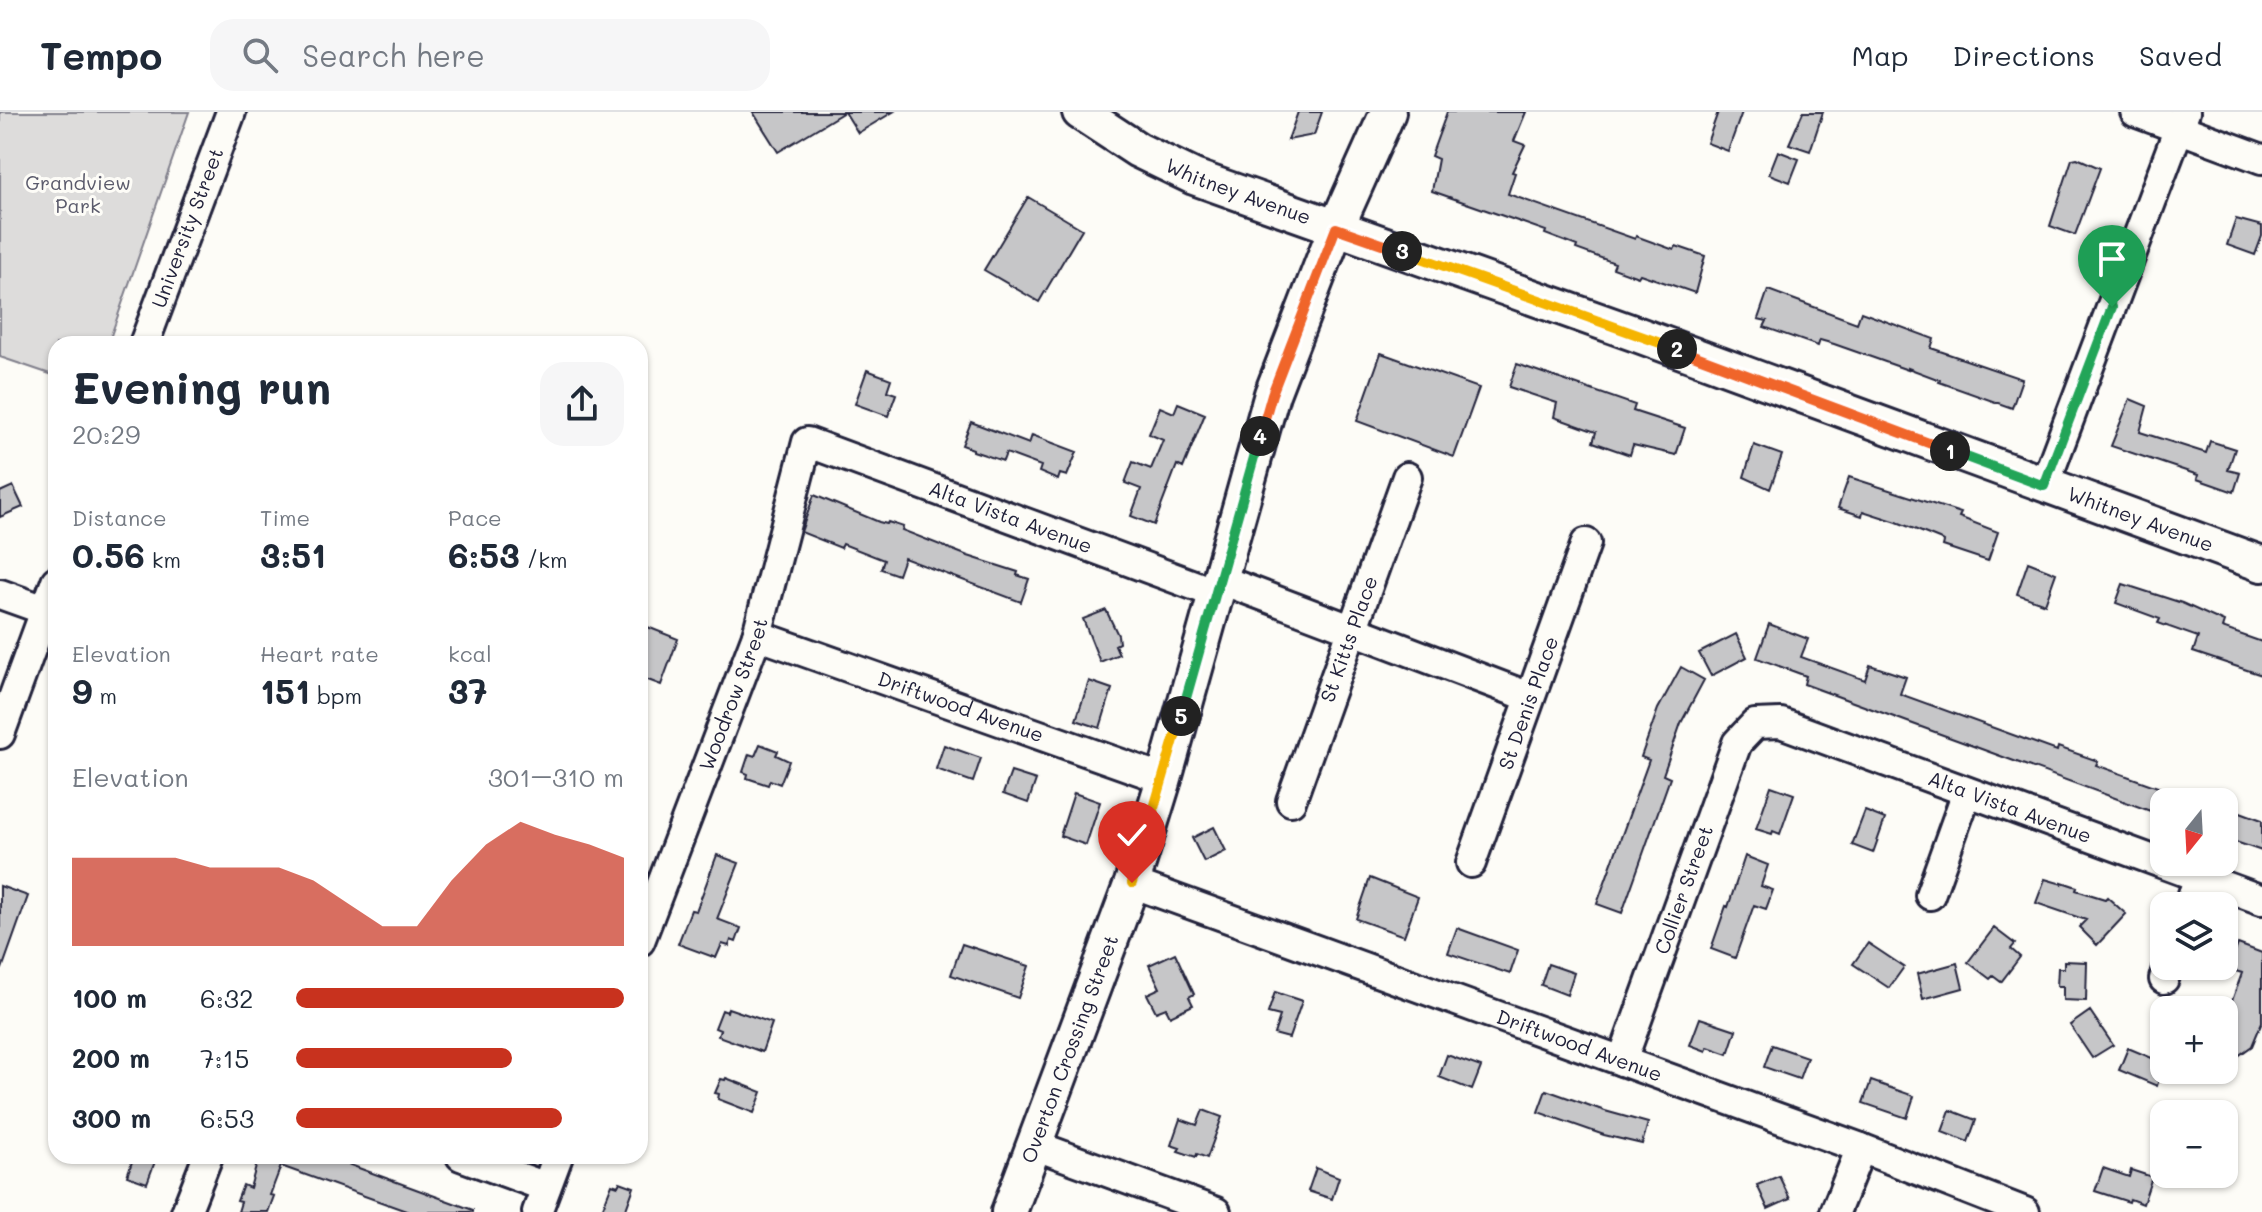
<!DOCTYPE html>
<html lang="en">
<head>
<meta charset="utf-8">
<style>
	:root { --surface:#fff; --page:#f6f6f7; --text:#1f2937; --muted:#747a83; --line:#e0e1e3; --accent:#c8321e }
	body { margin:0; font-family:Mali,sans-serif; background:var(--page); color:var(--text); height:100vh; display:flex; flex-direction:column; font-size:30px; white-space:nowrap }
	* { box-sizing:border-box; margin:0 }
	p { font-size:26px; color:var(--muted) }
	.icon { flex:none; width:44px; height:44px; fill:none; stroke:currentColor; stroke-width:2; stroke-linecap:round; stroke-linejoin:round }
	.map { position:relative; flex:1; overflow:hidden }
	.sheet { position:absolute; left:48px; top:224px; width:600px; height:828px; display:flex; flex-direction:column; background:var(--surface); border-radius:24px; box-shadow:0 2px 6px #0004 }
	.sheet>* { flex:none }
	.needle { width:52px; rotate:198deg }
	.buttons { position:absolute; left:2150px; top:676px; display:grid; gap:16px }
	.buttons a { display:grid; place-items:center; width:88px; height:88px; border-radius:16px; background:var(--surface); box-shadow:0 2px 6px #0004; font-size:40px }
	.pin { position:absolute; display:grid; place-items:center; width:68px; height:68px; color:#fff; margin:-82px -34px; border-radius:50% 50% 50% 0; rotate:-45deg; box-shadow:0 0 8px #0007 }
	.pin .icon { rotate:45deg }
	.km { position:absolute; width:40px; height:40px; margin:-20px; border-radius:50%; background:#222; color:#fff; font-size:22px; line-height:40px; text-align:center }
	.round { display:grid; place-items:center; flex:none; width:84px; height:84px; border-radius:24px; background:var(--page) }
	.summary { display:flex; align-items:center; justify-content:space-between; height:136px; padding:0 24px }
	h1 { font-size:44px; font-weight:800; line-height:60px }
	.stats { display:grid; grid-template-columns:repeat(3,1fr); gap:12px; height:136px; padding:8px 24px }
	.stats div { display:grid; align-content:center }
	.stats b { font-size:34px; font-weight:800 }
	.stats small { font-size:22px; font-weight:400 }
	.stats p { font-size:22px }
	.chart { height:224px; padding:16px 24px }
	.chart p { display:flex; justify-content:space-between }
	.chart svg { width:100%; height:144px; margin-top:8px; fill:var(--accent); opacity:.7 }
	ul { padding:0 24px; list-style:none; font-size:26px }
	li { display:grid; grid-template-columns:128px 96px 1fr; align-items:center; height:60px }
	li i { height:20px; border-radius:10px; background:var(--accent) }
	header { display:flex; align-items:center; gap:48px; box-sizing:border-box; height:112px; padding:0 40px; background:var(--surface); border-bottom:2px solid var(--line) }
	header strong { font-size:38px }
	nav { display:flex; gap:44px; margin-inline-start:auto; font-size:28px }
	.search { width:560px; height:72px; background:var(--page); display:flex; align-items:center; gap:20px; box-sizing:border-box; padding:0 28px; border-radius:24px; color:var(--muted); font-size:30px }
	.map>svg:first-child { display:block }
</style>
</head>
<body>
<header>
<strong>Tempo</strong>
<div class="search"><svg class="icon" aria-label="search" viewBox="0 0 24 24"><circle cx="10" cy="10" r="6"/><path d="M15 15l6 6"/></svg>Search here</div>
<nav><a>Map</a><a>Directions</a><a>Saved</a></nav>
</header>
<div class="map">
<svg width="2262" height="1100" viewBox="0 0 2262 1100">
	<rect width="100%" height="100%" fill="#fdfcf7"/>
	<filter id="ink" filterUnits="userSpaceOnUse"><feTurbulence type="fractalNoise" baseFrequency=".0125" numOctaves="2"/><feDisplacementMap in="SourceGraphic" scale="16" xChannelSelector="R" yChannelSelector="G"/><feConvolveMatrix kernelMatrix="1 2 1 2 8 2 1 2 1" color-interpolation-filters="sRGB"/></filter>
	<g filter="url(#ink)">
		<path fill="#dddcdb" stroke="#807f8b" stroke-width="2" d="M0,0H189L108,232H56V264L0,245Z"/>
		<path fill="#c6c6c8" stroke="#22223b" stroke-width="2" d="M753,0H844L778,40Z
			M845,0H893L858,21Z
			M1298,0H1322L1314,23L1288,28Z
			M1447,0H1526L1514,29L1525,33L1512,60L1515,61L1508,82L1635,127L1636,124L1674,138L1676,134L1705,144L1695,181L1640,162L1638,165L1613,156L1615,151L1576,137L1577,134L1545,122L1546,119L1432,79L1438,47L1431,44Z
			M1718,0H1742L1728,39L1707,31Z
			M1803,0H1823L1810,39L1789,32Z
			M1778,39L1799,47L1790,70L1769,62Z
			M2077,46L2100,56L2075,123L2050,114L2072,47Z
			M1028,85L1082,117L1039,190L984,158Z
			M2236,107L2262,114V124L2255,143L2227,133Z
			M1768,178L1857,211L1861,200L1934,227L1931,236L2022,267L2012,296L1939,270L1940,268L1908,256V258L1834,232L1820,228L1818,234L1764,215L1767,209L1758,207Z
			M1381,241L1479,276L1454,345L1357,309Z
			M1517,252L1635,293L1633,299L1685,316L1676,343L1633,333L1630,343L1593,330L1596,320L1554,305L1557,291L1509,275Z
			M867,258L891,267L887,279L896,282L888,304L855,292Z
			M2130,287L2147,294L2140,320L2206,341L2210,329L2235,337L2228,358L2240,361L2234,380L2197,367L2198,363L2111,334Z
			M1178,291L1205,302L1183,356L1177,353L1154,413L1131,404L1141,377L1125,371L1133,350L1151,357L1163,328L1149,322L1160,295L1174,301Z
			M971,310L1029,332L1032,323L1077,340L1067,364L1060,362L1058,368L1039,360L1041,354L1006,341L1003,349L973,339V337L962,333Z
			M1754,333L1782,343L1770,377L1744,365Z
			M1849,365L1961,401L1959,405L1998,420L1988,449L1943,434L1944,430L1939,427L1897,410L1863,399L1862,404L1838,396Z
			M13,374L23,395L0,405V380Z
			M814,383L879,410L887,412L888,410L903,415L902,418L968,444L1018,460L1017,463L1029,467L1021,490L904,446L898,463L881,457L884,448L843,432L841,436L801,420Z
			M2028,450L2056,461L2045,492L2017,482Z
			M2123,472L2182,491L2224,510L2222,516L2262,530V563L2193,540L2198,525L2158,511L2160,507L2116,491Z
			M1106,498L1118,523L1119,531L1115,533L1119,542L1100,550L1083,507Z
			M640,512L678,527L661,573L640,565Z
			M1769,512L1808,527L1801,545L1865,568L1870,553L1906,565L1900,582L2057,639L2058,635L2098,649L2096,653L2194,688V690H2164V704L1804,572L1806,564L1757,546Z
			M1736,522L1747,545L1711,564L1699,541Z
			M1681,555L1704,568L1681,611L1663,663L1670,666L1622,801L1597,792L1649,648L1641,645L1658,597Z
			M1089,569L1112,577L1100,616L1076,608Z
			M760,632L778,639L776,643L789,649L780,672L770,668L768,673L747,666L748,662L743,660L749,642L755,644Z
			M944,633L981,646L973,670L936,657Z
			M1011,660L1036,668L1028,691L1003,682Z
			M1771,674L1794,682L1780,722L1773,719L1772,722L1756,717Z
			M1074,681L1100,690L1086,733L1060,724Z
			M2224,694L2262,708V739L2224,726Z
			M1865,699L1885,707L1873,741L1852,733Z
			M1214,715L1226,739L1204,750L1192,726Z
			M717,743L739,751L717,807L741,816L736,830L731,828L729,834L722,832L716,846L678,832L691,798L696,799Z
			M1745,744L1768,753L1761,774L1773,778L1766,797L1754,793L1735,846L1711,837L1726,794L1728,795Z
			M1370,766L1418,785L1404,824L1356,807Z
			M2045,767L2062,772V770L2077,775L2076,778L2105,787L2107,785L2126,802L2097,833L2079,815L2086,808L2036,791Z
			M0,774L28,784L2,857H0Z
			M1457,816L1518,838L1510,862L1448,841Z
			M1994,816L2015,832L2011,837L2020,845L2001,870L1993,864L1990,867L1968,850Z
			M1868,831L1904,855L1889,876L1853,852Z
			M962,832L1029,854L1018,886L951,863Z
			M2238,832L2262,841V910L2252,934L2224,954V911L2242,861L2229,857Z
			M1175,841L1194,882L1189,885L1193,893L1170,904L1166,896L1156,900L1147,882L1160,876L1149,853Z
			M2064,849L2087,850L2086,889L2063,888V874H2057L2058,856H2064Z
			M1957,851L1963,876L1923,887L1917,862Z
			M1548,852L1574,861L1567,883L1541,873Z
			M1275,880L1302,889L1289,926L1274,922L1280,904L1268,901Z
			M728,896L772,911L762,940L718,924L720,918L715,916L722,898L727,900Z
			M2090,899L2113,933L2092,946L2070,913Z
			M1700,906L1736,918L1728,942L1708,935L1706,939L1690,933Z
			M1772,933L1807,945L1799,967L1764,955Z
			M2128,936L2164,951L2157,974L2119,958Z
			M1447,943L1481,955L1472,978L1439,965Z
			M726,966L762,980L754,1001L718,987L719,982L715,981L721,967L725,968Z
			M1871,969L1914,984L1907,1006L1863,991Z
			M1546,978L1605,999L1648,1011L1642,1032L1604,1023L1538,1000Z
			M1203,998L1222,1005L1207,1046L1197,1042L1196,1045L1178,1039L1180,1036L1171,1033L1180,1007L1197,1013Z
			M1950,998L1976,1008L1968,1030L1942,1020Z
			M134,1044H157L147,1071L127,1064Z
			M259,1044H326L473,1098V1100H409L281,1054L270,1083L274,1084L268,1100H238L241,1090L237,1089L243,1073L250,1076Z
			M1316,1056L1339,1065L1332,1087L1308,1079Z
			M2103,1056L2129,1065L2131,1058L2152,1065L2143,1092L2130,1087L2129,1090L2095,1079Z
			M1779,1064L1790,1087L1768,1097L1757,1073Z
			M620,1070L634,1075L625,1100H601L612,1072L618,1074Z"/>
		<g fill="none" stroke-linecap="round" stroke-linejoin="round">
			<g stroke="#22223b" stroke-width="34">
				<g id="minor">
					<path d="M2135,0L2262,47"/>
					<path id="s1" d="M144,232L231,0"/>
					<path d="M2044,374L2185,0"/>
					<path d="M1219,467L1530,585"/>
					<path d="M0,482L56,502"/>
					<path id="s2" d="M757,523L1164,667"/>
					<path d="M0,622L56,469"/>
					<path id="s3" d="M1291,689L1407,365"/>
					<path id="s4" d="M1471,751L1586,431"/>
					<path id="s5" d="M1132,771L1861,1036L2025,1100"/>
					<path d="M1930,783L1967,680"/>
					<path d="M2189,794L2199,765"/>
					<path id="s6" d="M640,829L757,523L807,330L1215,481"/>
					<path d="M2164,867L2168,854"/>
					<path id="s7" d="M1622,949L1737,631L1755,612L1781,611L2262,788"/>
					<path d="M1034,1033L1216,1100"/>
					<path d="M461,1044L546,1075"/>
					<path d="M186,1100L208,1044"/>
					<path d="M537,1100L558,1044"/>
					<path d="M1835,1100L1861,1036"/>
				</g>
			</g>
			<g stroke="#22223b" stroke-width="40">
				<g id="major">
					<path id="s8" d="M1080,0L1138,38L1194,65L1636,222L2262,452"/>
					<path id="s9" d="M1009,1100L1132,771L1164,667L1272,282L1336,116L1388,0"/>
				</g>
			</g>
			<use href="#minor" stroke="#fdfcf7" stroke-width="28"/>
			<use href="#major" stroke="#fdfcf7" stroke-width="34"/>
		</g>
	</g>
	<g fill="none" stroke-linecap="round" stroke-linejoin="round" filter="url(#ink)">
		<g stroke="#fff" stroke-width="16">
			<path id="split-1" d="M1950,339L2044,374L2112,195"/>
		</g>
		<g stroke="#fff" stroke-width="16">
			<path id="split-2" d="M1677,237L1950,339"/>
		</g>
		<g stroke="#fff" stroke-width="16">
			<path id="split-3" d="M1402,139L1677,237"/>
		</g>
		<g stroke="#fff" stroke-width="16">
			<path id="split-4" d="M1260,324L1272,282L1336,116L1402,139"/>
		</g>
		<g stroke="#fff" stroke-width="16">
			<path id="split-5" d="M1181,604L1260,324"/>
		</g>
		<g stroke="#fff" stroke-width="16">
			<path id="split-6" d="M1132,771L1181,604"/>
		</g>
		<use href="#split-1" stroke="#22a559" stroke-width="10"/>
		<use href="#split-2" stroke="#f0652b" stroke-width="10"/>
		<use href="#split-3" stroke="#f5b400" stroke-width="10"/>
		<use href="#split-4" stroke="#f0652b" stroke-width="10"/>
		<use href="#split-5" stroke="#22a559" stroke-width="10"/>
		<use href="#split-6" stroke="#f5b400" stroke-width="10"/>
	</g>
	<g text-anchor="middle" stroke-width="6" stroke-linejoin="round" paint-order="stroke">
		<g font-size="20" fill="#5a5a6b" stroke="#fdfcf7">
			<text x="78" y="78">Grandview<tspan x="78" dy="23">Park</tspan></text>
		</g>
		<g font-size="20" fill="#22223b" stroke="#fdfcf7">
			<text dy="7" stroke="none"><textPath href="#s8" startOffset="178">Whitney Avenue</textPath></text>
			<text dy="7" stroke="none"><textPath href="#s1" startOffset="124">University Street</textPath></text>
			<text dy="7" stroke="none"><textPath href="#s6" startOffset="744">Alta Vista Avenue</textPath></text>
			<text dy="7" stroke="none"><textPath href="#s8" startOffset="1138">Whitney Avenue</textPath></text>
			<text dy="7" stroke="none"><textPath href="#s3" startOffset="172">St Kitts Place</textPath></text>
			<text dy="7" stroke="none"><textPath href="#s6" startOffset="264">Woodrow Street</textPath></text>
			<text dy="7" stroke="none"><textPath href="#s4" startOffset="170">St Denis Place</textPath></text>
			<text dy="7" stroke="none"><textPath href="#s2" startOffset="216">Driftwood Avenue</textPath></text>
			<text dy="7" stroke="none"><textPath href="#s7" startOffset="634">Alta Vista Avenue</textPath></text>
			<text dy="7" stroke="none"><textPath href="#s7" startOffset="182">Collier Street</textPath></text>
			<text dy="7" stroke="none"><textPath href="#s5" startOffset="476">Driftwood Avenue</textPath></text>
			<text dy="7" stroke="none"><textPath href="#s9" startOffset="174">Overton Crossing Street</textPath></text>
		</g>
	</g>
</svg>
<div class="buttons">
<a><svg class="needle" viewBox="-14 -14 28 28"><path d="M0-13l5 13h-10z" fill="#e53935"/><path d="M0 13l5-13h-10z" fill="#747a83"/></svg></a>
<a><svg class="icon" aria-label="layers" viewBox="0 0 24 24"><path d="M12 4l9 5-9 5-9-5zM3 14l9 5 9-5"/></svg></a>
<a>+</a>
<a>−</a>
</div>
<div class="pin" style="left:2112px;top:195px;background:#1e9e55"><svg class="icon" aria-label="arrive" viewBox="0 0 24 24"><path d="M6 21V4h12l-3 4 3 4H6"/></svg></div>
<div class="pin" style="left:1132px;top:771px;background:#d93025"><svg class="icon" aria-label="check" viewBox="0 0 24 24"><path d="M5 12l5 5 9-10"/></svg></div>
<b class="km" style="left:1950px;top:339px">1</b>
<b class="km" style="left:1677px;top:237px">2</b>
<b class="km" style="left:1402px;top:139px">3</b>
<b class="km" style="left:1260px;top:324px">4</b>
<b class="km" style="left:1181px;top:604px">5</b>
<section class="sheet">
<div class="summary"><div><h1>Evening run</h1><p>20:29</p></div><a class="round"><svg class="icon" aria-label="share" viewBox="0 0 24 24"><path d="M12 15V3M7 8l5-5 5 5M5 13v7h14v-7"/></svg></a></div>
<div class="stats">
<div><p>Distance</p><b>0.56<small> km</small></b></div>
<div><p>Time</p><b>3:51</b></div>
<div><p>Pace</p><b>6:53<small> /km</small></b></div>
</div>
<div class="stats">
<div><p>Elevation</p><b>9<small> m</small></b></div>
<div><p>Heart rate</p><b>151<small> bpm</small></b></div>
<div><p>kcal</p><b>37</b></div>
</div>
<div class="chart"><p><span>Elevation</span>301–310 m</p>
<svg viewBox="0 0 160 44" preserveAspectRatio="none"><path d="M0 44V17L10 17L20 17L30 17L40 20L50 20L60 20L70 24L80 31L90 38L100 38L110 24L120 13L130 6L140 10L150 13L160 17V44z"/></svg>
</div>
<ul>
<li><b>100 m</b>6:32<i style="width:100%"></i></li>
<li><b>200 m</b>7:15<i style="width:66%"></i></li>
<li><b>300 m</b>6:53<i style="width:81%"></i></li>
</ul>
</section>
</div>
</body>
</html>
